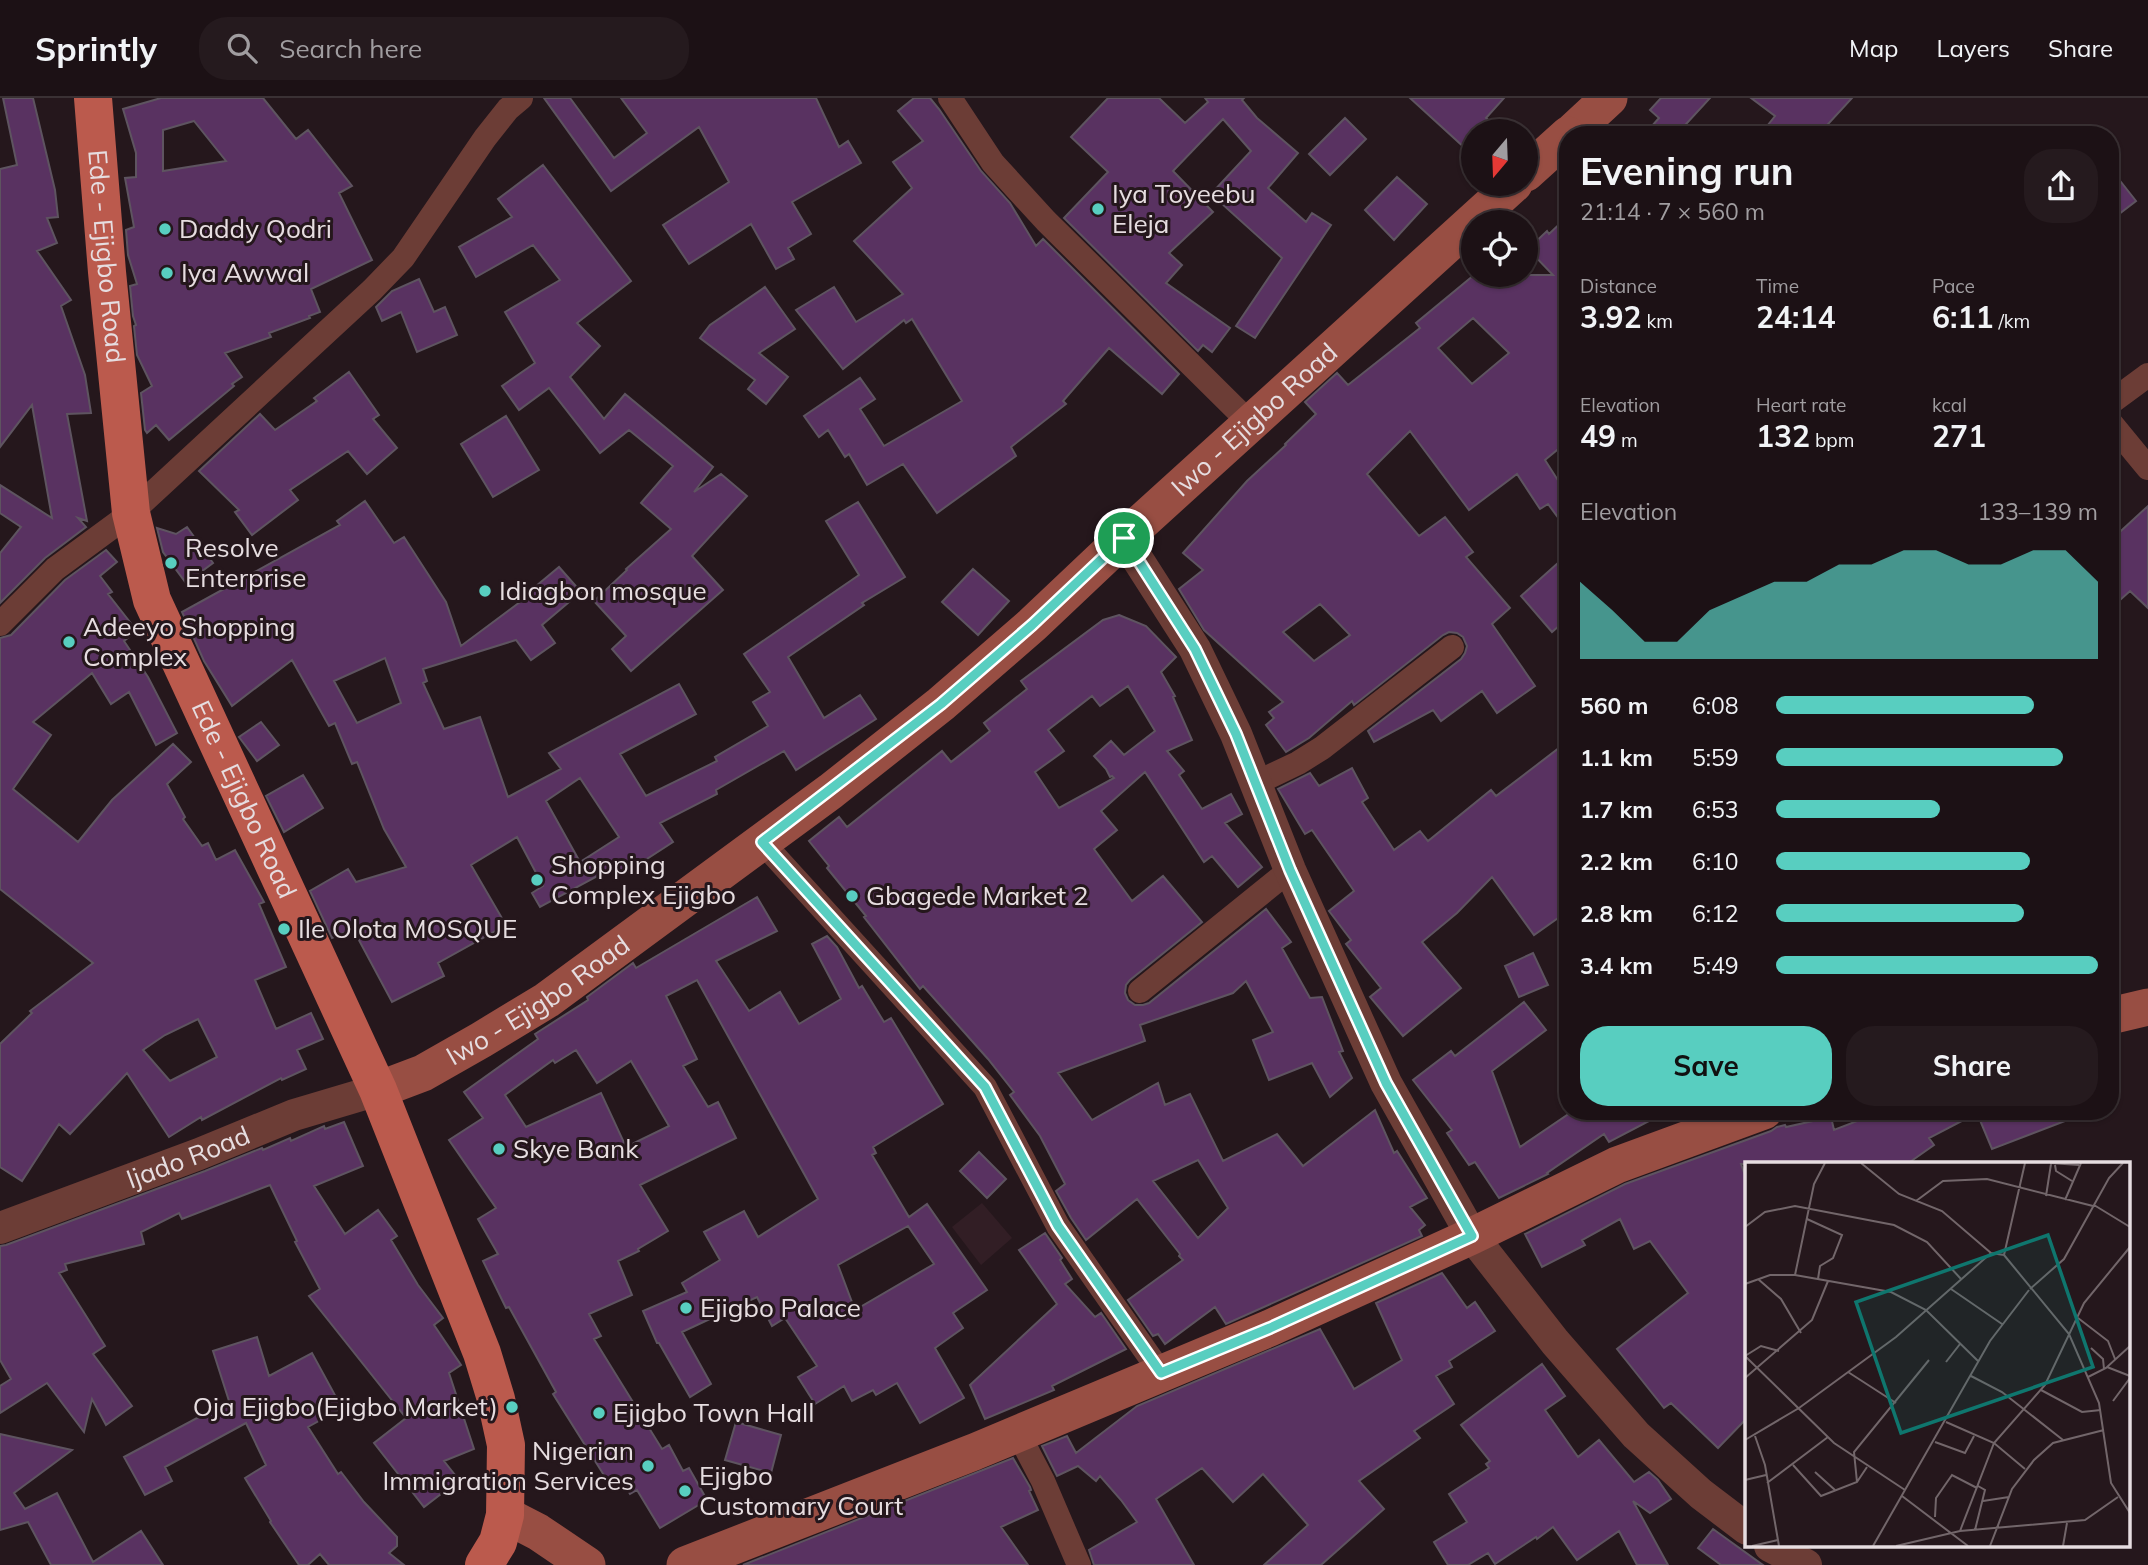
<!DOCTYPE html>
<html lang="en">
<head>
<meta charset="utf-8">
<style>
	:root { --surface:#1c1115; --page:#251a1e; --text:#f1f3f6; --muted:#a09da0; --line:#3a3134; --accent:#58cec0 }
	body { margin:0; font-family:Mulish,sans-serif; background:var(--page); color:var(--text); height:100vh; display:flex; flex-direction:column; font-size:26px; white-space:nowrap }
	* { box-sizing:border-box; margin:0 }
	p { font-size:23px; color:var(--muted) }
	.icon { flex:none; width:38px; height:38px; fill:none; stroke:currentColor; stroke-width:2; stroke-linecap:round; stroke-linejoin:round }
	.map { position:relative; flex:1; overflow:hidden }
	.side { position:absolute; left:1559px; top:28px; width:560px; height:994px; display:flex; flex-direction:column; background:var(--surface); border-radius:28px; box-shadow:0 2px 5px #0004,0 0 0 2px var(--line) }
	.side>* { flex:none }
	.needle { width:46px; rotate:199deg }
	.buttons { position:absolute; left:1461px; top:21px; display:grid; gap:14px }
	.buttons a { display:grid; place-items:center; width:77px; height:77px; border-radius:50%; background:var(--surface); box-shadow:0 2px 5px #0004,0 0 0 2px var(--line); font-size:35px }
	.pin { position:absolute; display:grid; place-items:center; width:60px; height:60px; color:#fff; margin:-30px; border:4px solid #fff; border-radius:50%; box-shadow:0 2px 7px #0007 }
	.round { display:grid; place-items:center; flex:none; width:74px; height:74px; border-radius:28px; background:var(--page) }
	.headline { display:flex; align-items:center; justify-content:space-between; height:119px; padding:0 21px }
	h1 { font-size:38px; font-weight:700; line-height:52px }
	.figures { display:grid; grid-template-columns:repeat(3,1fr); gap:10px; height:119px; padding:7px 21px }
	.figures div { display:grid; align-content:center }
	.figures b { font-size:30px; font-weight:700 }
	.figures small { font-size:19px; font-weight:400 }
	.figures p { font-size:19px }
	.chart { height:196px; padding:14px 21px }
	.chart p { display:flex; justify-content:space-between }
	.chart svg { width:100%; height:126px; margin-top:7px; fill:var(--accent); opacity:.7 }
	.action { display:flex; gap:14px; margin-top:auto; padding:14px 21px }
	.action a { flex:1; height:80px; border-radius:28px; background:var(--accent); color:#111; font-size:28px; font-weight:700; line-height:80px; text-align:center }
	.action a+a { background:var(--page); color:var(--text) }
	ul { padding:0 21px; list-style:none; font-size:23px }
	li { display:grid; grid-template-columns:112px 84px 1fr; align-items:center; height:52px }
	li i { height:18px; border-radius:9px; background:var(--accent) }
	header { display:flex; align-items:center; gap:42px; box-sizing:border-box; height:98px; padding:0 35px; background:var(--surface); border-bottom:2px solid var(--line) }
	header strong { font-size:33px }
	nav { display:flex; gap:38px; margin-inline-start:auto; font-size:24px }
	.search { width:490px; height:63px; background:var(--page); display:flex; align-items:center; gap:18px; box-sizing:border-box; padding:0 24px; border-radius:28px; color:var(--muted); font-size:26px }
	.map>svg:first-child { display:block }
</style>
</head>
<body>
<header>
<strong>Sprintly</strong>
<div class="search"><svg class="icon" aria-label="search" viewBox="0 0 24 24"><circle cx="10" cy="10" r="6"/><path d="M15 15l6 6"/></svg>Search here</div>
<nav><a>Map</a><a>Layers</a><a>Share</a></nav>
</header>
<div class="map">
<svg width="2148" height="1467" viewBox="0 0 2148 1467">
	<rect width="100%" height="100%" fill="#25171c"/>
	<path fill="#321e25" d="M982,1105L1012,1140L981,1167L952,1129Z"/>
	<path fill="#593261" stroke="#5e5460" stroke-width="2" fill-rule="evenodd" d="M3,0H33L55,92L58,119L47,120L57,145L37,153L71,202L61,208L85,277L91,315L67,316L87,423L78,420L86,429L45,460L0,505V455L21,429L0,415V387L52,420L32,307L0,349V71L17,67Z
		M161,0H263L296,41L308,32L352,88L339,95L372,162L311,191L320,214L309,218L310,220L269,235L271,239L225,255L242,279L232,286L234,288L169,342L156,327L147,335L145,332L141,295L152,288L137,257L134,228L136,227L133,218L130,188L137,186L128,157L126,132L134,129L125,80L136,79V55L123,11ZM194,23L226,63L163,73V32Z
		M544,0H570L614,60L647,35L621,0H816L839,49L848,43L861,65L792,104L811,136L788,150L794,161L776,171L751,126L689,166L663,127L729,84L699,29L611,93Z
		M914,0H930L939,11L981,73L1010,105L1036,148L1043,141L1179,276L1162,296L1109,250L1063,303L1066,306L1011,349L1016,358L937,415L903,366L867,387L849,356L845,359L828,332L819,339L804,318L860,280L875,301L860,311L884,348L962,303L912,221L906,225L904,222L843,271L796,212L834,189L856,224L903,196L854,143L912,90L893,64L923,43L898,13Z
		M1108,0H1159L1185,25L1208,4L1205,0H1244L1242,2L1257,20L1298,55L1268,90L1306,124L1312,115L1331,127L1255,240L1236,228L1282,160L1211,96L1251,53L1223,21L1173,73L1213,114L1169,155L1182,167L1166,185L1230,230L1212,254L1203,247L1198,253L1064,120L1108,74L1071,39Z
		M1410,0H1504L1486,20L1491,24L1482,33H1474V43L1466,51Z
		M1661,0H1710L1676,37H1644L1659,20L1650,12Z
		M1751,0H1852L1818,37H1760L1775,18Z
		M1345,20L1366,41L1330,77L1309,56Z
		M543,67L631,183L577,225L600,248L570,279L604,321L625,296L713,369L694,394L721,376L747,398L692,458L723,492L631,573L612,551L626,538L594,503L627,472L626,471L671,431L641,405L673,368L629,332L600,355L549,290L519,312L502,288L535,265L505,214L560,182L533,147L476,179L459,149L512,119L498,101Z
		M2110,70L2136,103L2110,123Z
		M1397,79L1427,106L1394,142L1365,112Z
		M1568,118V343L1545,362L1568,398V433L1548,406L1540,411L1517,376L1469,412L1410,333L1367,376L1419,438L1445,419L1473,454L1466,459L1510,510L1492,526L1535,588L1497,615L1482,593L1441,623L1433,612L1374,644L1368,633L1461,561L1465,555L1467,548L1463,539L1457,535L1449,534L1443,537L1354,607L1352,603L1309,640L1286,654L1266,627L1274,620L1269,614L1283,604L1204,532L1179,491L1203,472L1183,455L1247,383L1286,347L1285,346L1316,316L1305,304L1337,275L1348,287L1420,230L1416,225L1474,177H1553L1528,151L1547,133L1549,136ZM1473,220L1509,255L1472,286L1438,250ZM1320,506L1350,537L1314,563L1283,534Z
		M419,181L434,214L445,209L457,237L417,254L401,214L382,223L376,209L392,193Z
		M765,189L795,231L759,255L788,279L766,306L748,291L755,282L700,240L710,227Z
		M349,274L379,317L373,321L397,350L367,376L348,353L290,392L298,402L252,437L235,414L239,412L199,373L260,316L275,332L317,303L314,300Z
		M506,318L539,372L493,399L461,346Z
		M365,403L394,445L404,439L446,504L461,548L532,495L530,493L559,469L581,494L542,527L555,545L531,562L516,542L423,571L427,583L423,585L444,631L480,619L508,699L561,671L549,655L679,586L696,616L620,656L646,698L717,663L715,659L768,628L753,604L770,594L744,556L859,477L826,423L858,404L905,479L862,505L864,507L788,559L824,620L860,597L876,621L796,672L784,653L716,692L717,696L660,725L673,744L622,777L616,768L540,809L532,795L543,788L517,739L471,767L506,827L438,865L444,878L392,904L353,831L332,840L310,793L348,771L356,784L406,769L384,731L357,664L352,666L335,625L329,628L292,562L232,608L204,563L182,514L340,427L337,423ZM385,560L401,605L357,625L334,583ZM580,680L619,739L580,764L546,703Z
		M2148,408V510L2130,493L2110,511V443Z
		M187,429L213,465L186,485L163,454L157,430L176,436Z
		M106,452L117,464L100,478L112,494L108,496L137,533L124,543L148,579L177,635L156,647L129,594L111,606L92,575L33,624L51,637L13,691L78,744L112,702L173,646L191,664L167,686L185,719L183,721L202,748L208,745L216,762L235,752L264,804L259,806L286,869L255,882L276,931L311,915L323,941L297,952L306,971L282,982L281,980L202,1022L201,1019L169,1039L127,975L70,1036L59,1026L22,1083L0,1069V946L32,915L30,913L93,865L0,791V540L11,537L65,482ZM198,921L217,959L170,983L143,952L165,937Z
		M1568,456V520L1552,534L1521,498Z
		M973,471L1009,503L978,537L942,504Z
		M1119,517L1146,528L1176,559L1161,574L1175,598L1173,599L1192,642L1167,653L1184,673L1179,677L1202,711L1231,696L1242,716L1225,725L1262,769L1238,789L1212,758L1204,764L1145,674L1101,713L1117,732L1094,751L1132,803L1163,778L1202,824L1130,882L1126,887L1125,895L1128,902L1135,907H1143L1149,905L1266,811L1291,844L1282,850L1310,900L1322,899L1343,953L1339,954L1352,980L1330,999L1312,965L1269,982L1253,942L1273,934L1246,883L1233,895L1140,927L1145,943L1058,975L1092,1022L1158,985L1165,1007L1190,996L1223,1063L1277,1036L1303,1068L1375,1012L1394,1055L1397,1053L1427,1100L1410,1109L1425,1127L1419,1132L1422,1138L1226,1226L1215,1209L1165,1246L1158,1236L1153,1238L1128,1202L1183,1162L1179,1158L1180,1156L1137,1101L1086,1142L1071,1120L1056,1093L1065,1086L1040,1038L1010,997L1014,994L988,961L923,888L920,891L864,819L866,818L827,770L829,768L809,743L839,719L847,729L942,653L951,664L990,633L984,625L1027,591L1021,583L1103,522ZM1128,588L1155,633L1124,657L1111,643L1094,658L1106,671L1110,679L1112,678L1114,680L1059,710L1035,674L1064,653L1048,632L1092,598L1100,608ZM1198,1062L1228,1110L1198,1140L1153,1083Z
		M261,624L279,647L257,663L239,639Z
		M1559,650L1568,661V813L1534,837L1492,779L1457,815L1422,844L1461,890L1403,938L1370,899L1381,890L1346,846L1351,842L1329,813L1354,793L1312,732L1305,736L1278,691L1310,675L1319,688L1352,670L1368,700L1362,704L1394,752L1420,733L1428,743L1491,692L1496,698Z
		M303,677L323,710L284,734L266,698Z
		M757,799L777,833L716,863L749,913L780,894L799,926L841,901L812,846L827,838L837,849L859,890L862,888L884,924L891,920L943,1006L873,1049L876,1055L872,1057L909,1119L927,1106L987,1192L953,1215L963,1230L935,1250L964,1300L920,1325L897,1285L876,1297L873,1292L852,1303L844,1288L815,1306L798,1279L817,1268L785,1220L772,1228L757,1199L682,1234L711,1286L690,1299L659,1245H657L643,1213L687,1194L682,1185L720,1162L704,1134L744,1113L758,1139L818,1101L697,882L666,898L697,961L683,968L708,1009L718,1004L736,1040L640,1087L668,1133L638,1151L639,1153L618,1163L632,1197L589,1216L601,1238L594,1241L662,1351L669,1347L683,1373L689,1370L707,1402L660,1430L637,1392L630,1396L623,1384L612,1390L553,1296L556,1294L509,1209L506,1210L483,1163L498,1156L478,1121L496,1110L449,1042L483,1020L464,994L538,941L535,936L588,902L587,899L633,865L636,870ZM576,952L597,985L631,963L669,1028L626,1049L601,995L526,1029L505,997L553,962L555,965ZM908,1128L934,1166L855,1212L838,1167Z
		M1533,855L1548,887L1519,899L1505,868Z
		M1524,904L1546,932L1492,973L1520,1049L1573,1013H1668L1609,1044L1604,1036L1547,1075L1548,1076L1499,1100L1475,1064L1469,1067L1447,1035L1452,1032L1413,982L1451,953L1455,958Z
		M1883,1013H2085L2086,1015L1992,1051L1977,1015L1929,1040L1934,1047L1907,1066H1741L1747,1083V1320L1718,1350L1671,1305L1664,1310L1617,1251L1688,1195L1650,1143L1634,1151L1620,1121L1582,1142L1585,1147L1542,1169L1525,1136L1625,1086L1771,1033L1777,1029L1785,1027L1786,1029L1831,1019L1834,1032Z
		M344,1024L363,1068L314,1088L345,1136L378,1112L397,1138L391,1142L418,1187L443,1220L434,1227L461,1267L449,1275L474,1351L444,1363L459,1382L424,1409L374,1345L406,1320L309,1198L320,1191L295,1144L297,1143L270,1087L182,1121L179,1115L141,1134L144,1146L65,1166L67,1172L59,1175L105,1248L93,1256L132,1308L106,1327L92,1301L84,1334L47,1285L0,1315V1288L11,1281L0,1262V1148L6,1147L205,1073L262,1050L263,1052L290,1040L291,1043L324,1028L325,1031Z
		M979,1054L1006,1081L987,1100L960,1073Z
		M1045,1135L1062,1160L1060,1162L1072,1181L1065,1186L1095,1219L1101,1215L1126,1251L1052,1288L1054,1292L985,1321L970,1287L1057,1206L1019,1152Z
		M1442,1175L1467,1210L1475,1204L1495,1233L1449,1263L1452,1269L1436,1278L1454,1306L1414,1333L1420,1340L1359,1383L1384,1411L1321,1467H1264L1308,1427L1263,1376L1233,1404L1202,1370L1156,1401L1194,1467H1094L1089,1452L1137,1424L1121,1402L1100,1378L1096,1383L1078,1368L1057,1378L1042,1348L1067,1338L1076,1355L1137,1308L1320,1231L1354,1291L1402,1262L1376,1205Z
		M257,1239L269,1278L312,1255L342,1310L308,1329L338,1376L341,1374L364,1404L397,1439V1448L389,1455L404,1467H329L320,1456L308,1467H299L270,1424L271,1423L245,1380L266,1367L246,1325L165,1369L172,1383L145,1397L124,1359L229,1303L213,1253Z
		M1542,1266L1565,1298L1545,1312L1578,1359L1599,1342L1634,1384L1649,1374L1658,1382L1671,1401L1650,1415L1633,1403L1668,1467H1637L1619,1433L1577,1462L1553,1429L1537,1441L1536,1439L1495,1466L1488,1455L1468,1467H1448L1434,1444L1467,1424L1449,1396L1489,1370L1486,1366L1490,1363L1461,1327Z
		M736,1324L781,1337L771,1375L725,1362Z
		M0,1336L72,1352L14,1395L25,1411L57,1395L93,1464L141,1433L163,1467H51L28,1424L0,1432Z
		M1013,1360L1030,1389L1031,1392L1029,1393L1038,1412L1001,1429L1028,1467H743Z
		M1713,1431L1763,1467H1721L1698,1450Z"/>
	<g fill="none" stroke-linecap="round" stroke-linejoin="round">
		<path stroke="#6c3d36" stroke-width="24" d="M950,0L993,65L1046,123L1250,325
			M2110,305L2148,277
			M2110,324L2148,370
			M0,526L55,471L131,415L372,192L403,160L485,40L508,11L521,0
			M1254,686L1298,665L1322,650L1452,549
			M762,744L985,989L1058,1128L1161,1275
			M1140,893L1290,772
			M1018,1335L1043,1383L1079,1467"/>
		<g stroke="#6c3d36" stroke-width="32">
			<path d="M1124,440L1195,551L1236,636L1290,772L1386,985L1472,1138L1555,1244L1636,1337L1701,1396L1747,1431"/>
			<path id="s1" d="M0,1130L199,1056L294,1017L378,992"/>
			<path d="M1770,1448L1806,1467"/>
		</g>
		<g stroke="#984e43" stroke-width="37">
			<path d="M1569,37L1609,0"/>
			<path d="M1526,75L1568,37"/>
			<path d="M2110,918L2148,909"/>
			<path id="s2" d="M378,992L423,975L481,942L547,902L831,693L941,606L1032,527L1124,440L1514,86"/>
			<path d="M505,1417L538,1434L587,1467"/>
			<path d="M685,1467L974,1354L1270,1230L1472,1138L1617,1067L1764,1013"/>
		</g>
		<path stroke="#bb5a4d" stroke-width="38" id="s3" d="M93,0L107,174L131,415L152,502L378,992L482,1255L496,1301L506,1347L505,1417L498,1444L484,1467"/>
	</g>
	<g fill="none" stroke-linecap="round" stroke-linejoin="round">
		<g stroke="#fff" stroke-width="14">
			<path id="route" d="M1124,440L1195,551L1236,636L1290,772L1386,985L1472,1138L1270,1230L1161,1275L1058,1128L985,989L762,744L941,606L1032,527Z"/>
		</g>
		<use href="#route" stroke="#58cec0" stroke-width="9"/>
	</g>
	<g fill="#58cec0" stroke="#25171c" stroke-width="2.5">
		<circle cx="1098" cy="111" r="7"/>
		<circle cx="165" cy="131" r="7"/>
		<circle cx="167" cy="175" r="7"/>
		<circle cx="171" cy="465" r="7"/>
		<circle cx="485" cy="493" r="7"/>
		<circle cx="69" cy="544" r="7"/>
		<circle cx="537" cy="782" r="7"/>
		<circle cx="852" cy="798" r="7"/>
		<circle cx="284" cy="831" r="7"/>
		<circle cx="499" cy="1051" r="7"/>
		<circle cx="686" cy="1210" r="7"/>
		<circle cx="512" cy="1309" r="7"/>
		<circle cx="599" cy="1315" r="7"/>
		<circle cx="648" cy="1368" r="7"/>
		<circle cx="685" cy="1393" r="7"/>
	</g>
	<g text-anchor="middle" stroke-width="6" stroke-linejoin="round" paint-order="stroke">
		<g font-size="26" fill="#e6dde0" stroke="#25171c" text-anchor="start">
			<text x="1112" y="105">Iya Toyeebu<tspan x="1112" dy="30">Eleja</tspan></text>
			<text x="179" y="140">Daddy Qodri</text>
			<text x="181" y="184">Iya Awwal</text>
			<text x="185" y="459">Resolve<tspan x="185" dy="30">Enterprise</tspan></text>
			<text x="499" y="502">Idiagbon mosque</text>
			<text x="83" y="538">Adeeyo Shopping<tspan x="83" dy="30">Complex</tspan></text>
			<text x="551" y="776">Shopping<tspan x="551" dy="30">Complex Ejigbo</tspan></text>
			<text x="866" y="807">Gbagede Market 2</text>
			<text x="298" y="840">Ile Olota MOSQUE</text>
			<text x="513" y="1060">Skye Bank</text>
			<text x="700" y="1219">Ejigbo Palace</text>
			<text x="498" y="1318" text-anchor="end">Oja Ejigbo(Ejigbo Market)</text>
			<text x="613" y="1324">Ejigbo Town Hall</text>
			<text x="634" y="1362" text-anchor="end">Nigerian<tspan x="634" dy="30">Immigration Services</tspan></text>
			<text x="699" y="1387">Ejigbo<tspan x="699" dy="30">Customary Court</tspan></text>
		</g>
		<g font-size="26" fill="#e6dde0" stroke="#25171c">
			<text dy="9" stroke="none"><textPath href="#s3" startOffset="159">Ede - Ejigbo Road</textPath></text>
			<text dy="9" stroke="none"><textPath href="#s2" startOffset="1108">Iwo - Ejigbo Road</textPath></text>
			<text dy="9" stroke="none"><textPath href="#s3" startOffset="726">Ede - Ejigbo Road</textPath></text>
			<text dy="9" stroke="none"><textPath href="#s2" startOffset="184">Iwo - Ejigbo Road</textPath></text>
			<text dy="9" stroke="none"><textPath href="#s1" startOffset="201">Ijado Road</textPath></text>
		</g>
	</g>
	<g transform="translate(1745 1064)">
		<rect width="385" height="385" fill="#25171c"/>
		<path fill="none" stroke="#72666a" stroke-width="2" d="M116,1L154,32L197,49L246,91M305,1L334,3M310,3L311,9L327,19M301,34L306,2M320,38L336,1M171,39L198,19L242,17L348,44M349,43L385,65M62,57L97,73L88,96L75,104L73,117M0,65L20,50L50,44L149,63L182,80L216,117M259,93L324,172L354,241L366,321L385,351M259,93L280,1M50,113L69,22L80,1M13,117L36,137L56,171M0,122L25,113H50L146,130L181,148L234,200M206,127L257,162M285,127L319,97L364,16L378,1M333,156L363,179L370,197M346,186L358,197L359,207M0,194L89,281L160,328M0,194L16,184L34,189M201,200L215,182M362,205L385,214M103,210L151,241M226,214L257,230L318,278M343,215L361,206L385,184M0,216L67,158L83,119M296,228L337,250L356,248M368,239L385,216M201,260L249,281L280,307M10,274L20,303L34,384M0,278L54,246L151,175L246,91L259,93M190,280L220,291L229,274M48,303L76,334L112,320L122,305M70,310L90,328M0,318L21,313M112,320L109,290L184,198M22,321L83,275M157,334L223,384M238,339L264,335M190,355L191,336L207,313L232,326M230,368L240,328L233,324M215,369L249,281L300,223L339,141L385,85M7,384L33,378M128,384L245,179L284,128M151,384L215,369L340,358L373,335M245,384L267,327L289,298L308,281L359,268M318,384L322,361"/>
		<path fill="#0f766e" fill-opacity="0.15" stroke="#0f766e" stroke-width="3.5" d="M303,73L348,205L156,271L111,140Z"/>
		<rect width="385" height="385" fill="none" stroke="#e6dde0" stroke-width="3.5"/>
	</g>
</svg>
<div class="buttons">
<a><svg class="needle" viewBox="-14 -14 28 28"><path d="M0-13l5 13h-10z" fill="#e53935"/><path d="M0 13l5-13h-10z" fill="#a09da0"/></svg></a>
<a><svg class="icon" aria-label="locate" viewBox="0 0 24 24"><circle cx="12" cy="12" r="6"/><path d="M12 2v4M12 18v4M2 12h4M18 12h4"/></svg></a>
</div>
<div class="pin" style="left:1124px;top:440px;background:#1e9e55"><svg class="icon" aria-label="arrive" viewBox="0 0 24 24"><path d="M6 21V4h12l-3 4 3 4H6"/></svg></div>
<section class="side">
<div class="headline"><div><h1>Evening run</h1><p>21:14 · 7 × 560 m</p></div><a class="round"><svg class="icon" aria-label="share" viewBox="0 0 24 24"><path d="M12 15V3M7 8l5-5 5 5M5 13v7h14v-7"/></svg></a></div>
<div class="figures">
<div><p>Distance</p><b>3.92<small> km</small></b></div>
<div><p>Time</p><b>24:14</b></div>
<div><p>Pace</p><b>6:11<small> /km</small></b></div>
</div>
<div class="figures">
<div><p>Elevation</p><b>49<small> m</small></b></div>
<div><p>Heart rate</p><b>132<small> bpm</small></b></div>
<div><p>kcal</p><b>271</b></div>
</div>
<div class="chart"><p><span>Elevation</span>133–139 m</p>
<svg viewBox="0 0 160 44" preserveAspectRatio="none"><path d="M0 44V17L10 27L20 38L30 38L40 27L50 22L60 17L70 17L80 11L90 11L100 6L110 6L120 11L130 11L140 6L150 6L160 17V44z"/></svg>
</div>
<ul>
<li><b>560 m</b>6:08<i style="width:80%"></i></li>
<li><b>1.1 km</b>5:59<i style="width:89%"></i></li>
<li><b>1.7 km</b>6:53<i style="width:51%"></i></li>
<li><b>2.2 km</b>6:10<i style="width:79%"></i></li>
<li><b>2.8 km</b>6:12<i style="width:77%"></i></li>
<li><b>3.4 km</b>5:49<i style="width:100%"></i></li>
</ul>
<div class="action"><a>Save</a><a>Share</a></div>
</section>
</div>
</body>
</html>
